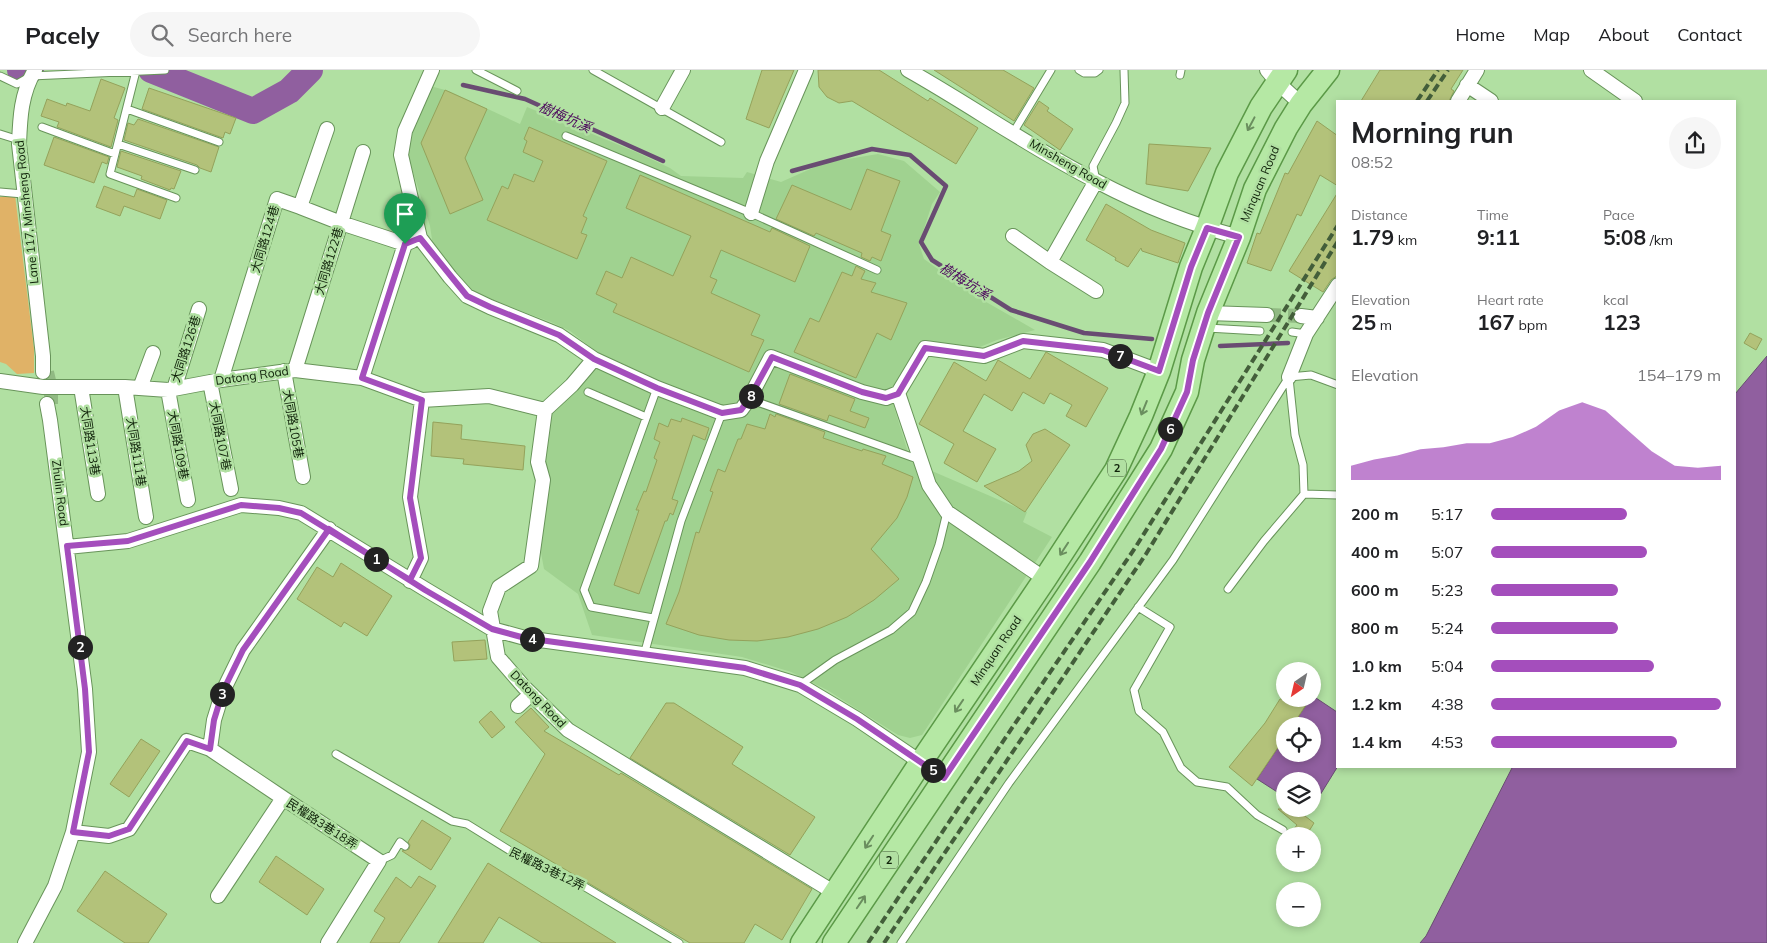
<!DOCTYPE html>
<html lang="en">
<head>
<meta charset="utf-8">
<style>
	:root { --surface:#fff; --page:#f6f6f6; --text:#202124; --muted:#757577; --line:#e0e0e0; --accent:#a44ebc }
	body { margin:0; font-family:Mulish,"Noto Sans TC",sans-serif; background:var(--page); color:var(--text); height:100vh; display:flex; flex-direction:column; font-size:19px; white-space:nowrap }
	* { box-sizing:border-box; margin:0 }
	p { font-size:16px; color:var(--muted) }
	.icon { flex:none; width:28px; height:28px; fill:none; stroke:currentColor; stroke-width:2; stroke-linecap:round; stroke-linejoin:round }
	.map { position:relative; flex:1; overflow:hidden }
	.drawer { position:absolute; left:1336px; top:30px; width:400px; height:668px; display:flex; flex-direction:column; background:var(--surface); border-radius:0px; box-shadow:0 2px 8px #0003 }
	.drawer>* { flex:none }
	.needle { width:32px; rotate:214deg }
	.tools { position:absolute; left:1276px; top:592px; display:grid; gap:10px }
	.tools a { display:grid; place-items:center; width:45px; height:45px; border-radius:50%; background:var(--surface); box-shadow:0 2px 8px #0003; font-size:25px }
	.pin { position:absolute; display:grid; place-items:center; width:42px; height:42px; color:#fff; margin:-51px -21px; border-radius:50% 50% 50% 0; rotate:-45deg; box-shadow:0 0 5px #0007 }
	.pin .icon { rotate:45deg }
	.km { position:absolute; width:25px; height:25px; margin:-12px; border-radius:50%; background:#222; color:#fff; font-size:14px; line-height:25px; text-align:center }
	.round { display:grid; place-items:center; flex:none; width:52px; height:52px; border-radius:26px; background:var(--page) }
	.head { display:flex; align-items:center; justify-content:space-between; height:85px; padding:0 15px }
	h1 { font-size:28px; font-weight:700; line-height:38px }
	.figures { display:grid; grid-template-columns:repeat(3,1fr); gap:8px; height:85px; padding:5px 15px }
	.figures div { display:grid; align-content:center }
	.figures b { font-size:21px; font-weight:700 }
	.figures small { font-size:14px; font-weight:400 }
	.figures p { font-size:14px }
	.chart { height:140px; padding:10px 15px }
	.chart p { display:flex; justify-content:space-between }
	.chart svg { width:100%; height:90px; margin-top:5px; fill:var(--accent); opacity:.7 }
	ul { padding:0 15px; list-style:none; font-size:16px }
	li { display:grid; grid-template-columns:80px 60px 1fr; align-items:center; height:38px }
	li i { height:12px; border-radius:6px; background:var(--accent) }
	header { display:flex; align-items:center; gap:30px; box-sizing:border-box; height:70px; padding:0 25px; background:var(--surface); border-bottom:1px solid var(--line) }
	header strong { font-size:24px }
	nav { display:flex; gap:28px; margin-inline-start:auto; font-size:18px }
	.search { width:350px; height:45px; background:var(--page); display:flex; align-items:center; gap:12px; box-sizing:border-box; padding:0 18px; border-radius:28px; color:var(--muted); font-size:19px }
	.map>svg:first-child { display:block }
</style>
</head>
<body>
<header>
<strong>Pacely</strong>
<div class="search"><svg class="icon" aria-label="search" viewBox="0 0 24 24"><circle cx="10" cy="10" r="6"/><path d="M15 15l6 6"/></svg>Search here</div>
<nav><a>Home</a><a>Map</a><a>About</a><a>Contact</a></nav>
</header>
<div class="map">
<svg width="1767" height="873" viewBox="0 0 1767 873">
	<rect width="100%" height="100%" fill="#b1e0a2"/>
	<path fill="#a0d290" d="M430,16L449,21L520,54L527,37L636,82L670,98L681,106L743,108L747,102L781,112L824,93L878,84L904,91L940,122L932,134L919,174L924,189L974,225L1035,260L997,270L975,279L931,271L919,277L893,317L894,337L911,392L1027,442L1023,452L1052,467L922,665L910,668L898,665L827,620L791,602L742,587L592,565L578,524L544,499L539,472L550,408L544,388L552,342L593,300L598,283L570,261L551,252L485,228L469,219L433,176L430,156L406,80L407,67Z"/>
	<path fill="#e0b267" d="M15,125L34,279V303L17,304L6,294L0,292V127Z"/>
	<path fill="#905f9f" stroke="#694c72" d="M1767,286V873H1420L1426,866L1513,696H1735V324Z
		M1313,626L1337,642L1338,696L1312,738V711H1285V727L1257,709L1285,667V684H1312V656H1292L1310,629H1312Z"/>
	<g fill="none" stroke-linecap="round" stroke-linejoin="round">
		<path stroke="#694c72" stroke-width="4.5" d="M463,15L525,29L663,91
			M792,101L872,79L910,85L946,116L921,172L932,190L1011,240L1084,263L1152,269
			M1220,276L1288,273"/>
		<path stroke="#905f9f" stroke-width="26" d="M20,0L25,1L31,0
			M151,0L253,41L289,21L310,0"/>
	</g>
	<path fill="#b3c27a" stroke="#94a25b" d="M762,0H794L769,58L746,49Z
		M818,0H879L928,31L930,28L978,58L956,94L852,31L839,33L827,27L819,17Z
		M934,0H1003L1034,18L1014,51Z
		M1380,0H1463L1451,19L1454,21L1449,31H1361Z
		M101,9L125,18L114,48L118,50L111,77L57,57L59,52L41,46L47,29L66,36L67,33L90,41Z
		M149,18L236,48L230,64L225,62L223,68L142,39Z
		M445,20L487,39L465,88L483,130L450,144L421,73Z
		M1039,31L1049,38L1047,41L1073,59L1060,80L1024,55Z
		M138,49L219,77L211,102L200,98L197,95L124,70L128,53L134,55Z
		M1317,51L1338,66V116L1320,105L1301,146L1297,144L1271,201L1247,193L1257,163L1260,164L1285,103L1288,104Z
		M529,57L607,91L583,146L587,148L581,163L587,165L577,189L487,150L502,116L508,119L514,104L534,112L543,91L523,82L527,71L524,69Z
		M54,67L109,87L107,94L102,92L94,113L44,95Z
		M1149,74L1211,78L1188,121L1146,114Z
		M121,81L181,101L174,119L171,118L170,120L141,109L142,106L117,97Z
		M867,99L900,111L881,161L891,165L881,191L872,187L870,191L861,187L862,183L816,163L814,166L776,149L792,115L851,140Z
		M640,105L770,162L772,158L810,176L795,212L721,180L710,207L717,210L711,223L760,245L751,265L764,270L749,302L613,242L617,234L596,224L606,201L622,208L631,187L673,206L691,166L626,138Z
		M104,116L134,127L137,119L167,130L160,149L124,136L120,146L96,137Z
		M1338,122V205L1331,210L1323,222L1289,201Z
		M1106,134L1151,160L1185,173L1178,193L1142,181L1141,178L1128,197L1115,190L1116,188L1086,170Z
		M856,196L865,201L861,209L876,213L871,222L907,233L891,270L877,263L856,308L794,282L810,248L819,252L842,202L852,206Z
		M1750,263L1762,269L1756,280L1744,273Z
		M1046,282L1108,318L1086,357L1066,346L1072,335L1050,323L1044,334L1023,322L1012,341L984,324L963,361L996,379L977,412L944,393L954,374L919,354L954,292L986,311L998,290L1030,309Z
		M790,304L855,329L850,341L869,348L865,358L829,345L827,351L779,334Z
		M770,344L775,347L776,344L825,362L823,368L862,381L863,379L886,386L882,394L913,407L907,427L897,448L871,479L899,509L874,530L847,547L818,559L788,567L757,571L729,570L699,565L666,554L679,522L696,462L699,463L713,422L710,421L718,399L725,402L738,369H741L747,354L765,359Z
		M682,348L709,358L705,370L693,365L672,429L678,431L673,445L670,443L667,451H665L639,524L614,515L639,440H636L644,421L646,422L657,390L654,388L660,372L654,369L659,353L668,357L671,349L681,352Z
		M433,352L462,355L461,369L525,376L523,400L463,394L464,389L431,386Z
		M1045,359L1070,375L1025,442L984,416L1019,401L1032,391L1026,375L1033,364Z
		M341,493L392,526L367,566L344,552L341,557L297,529L317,497L333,507Z
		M485,570L487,589L454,591L452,572Z
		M1280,629H1310L1292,656H1285V667L1252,716L1229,697L1265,653Z
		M666,633H674L743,677L732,694L815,747L790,785L630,688Z
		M531,638L549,657L544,661L619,705L621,703L812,819L782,870L755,854L744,873H690L500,761L545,684L515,652Z
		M491,641L505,657L492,668L479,652Z
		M141,669L160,681L129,727L110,714Z
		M1278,739H1296L1314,753L1306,766H1288L1297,755Z
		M422,750L451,768L431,800L402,781L409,779L410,775L408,772Z
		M276,786L324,819L307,845L259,812Z
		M488,793L587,855L616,873H542L499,847L483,873H438Z
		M105,801L167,844L148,873H125L77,841Z
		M419,806L436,816L399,873H370L385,848L374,841L396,807L411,818Z"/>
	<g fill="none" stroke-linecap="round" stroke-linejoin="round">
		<path stroke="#91ba83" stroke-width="14" stroke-dasharray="14 7" stroke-linecap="butt" d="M1267,245L1301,246
			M47,302L51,319V334"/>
		<g stroke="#68945a" stroke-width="9">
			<path id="service" d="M476,0L517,21
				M593,0L721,72
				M1079,0L1084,3H1095L1099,0
				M136,1L110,104L176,128
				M1180,5L1181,0
				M0,6L17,14L31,6L165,0
				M127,39L219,72
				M42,57L115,84
				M1013,63L1051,0
				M0,64L19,70
				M566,66L751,143L877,200
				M118,74L195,100
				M1096,111L1093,96L1116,53L1125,33L1124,0
				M0,122L23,124
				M1207,258L1260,261
				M1292,262L1306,264
				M1289,307L1311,305L1338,315
				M588,322L646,347
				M749,329L920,390
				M1304,424L1338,425
				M1228,519L1264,471L1304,424L1303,395L1295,365L1289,308
				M1138,537L1170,557L1134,620L1139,641L1163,662L1181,698L1197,712L1227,717L1257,745L1283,760
				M653,548L591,537L584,520L657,318
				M644,585L681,451L722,343
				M800,615L835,590L891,560L912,542L926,512L939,475L947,442
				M336,684L452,751L467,754L525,790L575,811L679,873
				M379,791L392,785L400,772L405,776
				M901,873L1009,713L1173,490L1289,307"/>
		</g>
		<g stroke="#68945a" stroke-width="16">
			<path id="minor" d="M35,0C21,23 20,48 19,74L43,286V302
				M432,0L405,61L401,85L420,168L450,207L467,226L490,237L559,265L594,289L657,318L722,343L741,340L749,329L771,287L862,322L886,328L898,323L925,278L984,286L1023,271L1103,280L1159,301
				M908,0C972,36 1032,79 1098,112C1142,135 1190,154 1239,167
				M1267,0L1277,12L1301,34
				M1591,0L1635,31
				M1467,15L1491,31
				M1458,31L1477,0
				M662,38L683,0
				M300,137L341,153L405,174L412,171
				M751,143L767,91L806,0
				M1013,166L1050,192L1096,221
				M1050,192L1096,111
				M1208,243L1267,245
				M1301,246L1317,248
				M594,289L572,315L545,340L538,392L543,410L531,496L499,517L490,541L498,587L524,617L568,660L835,823
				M295,300L363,82
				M284,301L303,407
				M1289,307L1306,264L1338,215
				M362,308L405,174
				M221,310L277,129L300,137L327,59
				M0,311L43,317H125L168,320L221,310L295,300L362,308L422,330L489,326L545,340
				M210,312L231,419
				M81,317L98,424
				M125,317L146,447
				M140,318L153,283
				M174,319L199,239
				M168,320L188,430
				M898,323L929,415L947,442L1045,509
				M67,477L128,471L241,435L279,438L301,443L425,519L492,559L525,568L745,598L800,615L857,649L944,708
				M410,511L421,488L410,427L422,330
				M518,636L531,624
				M210,679L214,650L223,621L243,580L329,459
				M73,762L109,766L129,759L187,671L210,679L283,728
				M218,826L283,728L379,791L328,873
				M25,873L55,816L73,762L89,682L85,619L50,350L47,334"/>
		</g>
		<g stroke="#5b9947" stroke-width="25">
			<path id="primary" d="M802,873L921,692L1045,509L1116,400L1141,346L1159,301L1191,197L1207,158L1227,103L1261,37L1286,0
				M834,873L1090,492L1161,379L1187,322L1193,290L1208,243L1239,167L1255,119L1286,58L1301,34L1328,0"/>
		</g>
		<use href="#service" stroke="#fff" stroke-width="7"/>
		<use href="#minor" stroke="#fff" stroke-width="14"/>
		<use href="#primary" stroke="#b5e8a4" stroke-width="22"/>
		<path stroke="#435e3a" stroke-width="4" stroke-dasharray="8 4" stroke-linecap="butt" d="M1417,31L1438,0
			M1427,31L1448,0
			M868,873L1014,655L1135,478L1338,155
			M884,873L1146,484L1338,171"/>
	</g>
	<defs><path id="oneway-shaft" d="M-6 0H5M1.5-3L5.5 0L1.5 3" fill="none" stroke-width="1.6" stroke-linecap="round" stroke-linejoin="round" transform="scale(1.25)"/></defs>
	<g stroke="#6a8e5e">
		<use href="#oneway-shaft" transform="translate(1251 54) rotate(118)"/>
		<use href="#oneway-shaft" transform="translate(1144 338) rotate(112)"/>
		<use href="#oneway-shaft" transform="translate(1064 479) rotate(123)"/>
		<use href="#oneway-shaft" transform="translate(959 636) rotate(124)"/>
		<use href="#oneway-shaft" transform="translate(869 772) rotate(123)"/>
		<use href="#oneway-shaft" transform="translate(861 832) rotate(-56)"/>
	</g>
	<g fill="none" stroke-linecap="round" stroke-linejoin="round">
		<g stroke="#fff" stroke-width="10">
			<path id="route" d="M405,174L362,308L422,330L410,428L421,488L410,510L301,443L279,438L241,435L128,471L67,476L85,619L89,682L73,762L109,766L129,759L187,671L210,679L214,650L223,621L243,580L329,459L425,520L492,559L525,568L745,598L800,615L857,649L944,708L1090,492L1161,379L1187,322L1193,290L1208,243L1239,167L1207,158L1191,197L1159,301L1103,280L1023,271L984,286L925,278L898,324L886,328L862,322L772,287L749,329L741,340L722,343L657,318L594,289L559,265L490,237L467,226L420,168L405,174"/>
		</g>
		<use href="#route" stroke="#a44ebc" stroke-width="6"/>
	</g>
	<g text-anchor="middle" stroke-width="5" stroke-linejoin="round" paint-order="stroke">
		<g fill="#b1e0a2" stroke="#405a37" stroke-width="1">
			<rect x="1108" y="389.5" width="18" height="17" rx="4"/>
			<rect x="880" y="781.5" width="18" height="17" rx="4"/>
		</g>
		<g font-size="11" font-weight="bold" fill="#0f2109">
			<text x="1117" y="402">2</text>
			<text x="889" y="794">2</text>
		</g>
		<g font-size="12" fill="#0f2109" stroke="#b1e0a2">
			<text transform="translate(1068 94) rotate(30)" y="4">Minsheng Road</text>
			<text transform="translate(1260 114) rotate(-67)" y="4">Minquan Road</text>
			<text transform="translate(27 142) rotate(-96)" y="4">Lane 117, Minsheng Road</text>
			<text transform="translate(265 169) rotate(-73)" y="4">大同路124巷</text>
			<text transform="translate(329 191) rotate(-73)" y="4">大同路122巷</text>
			<text transform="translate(186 279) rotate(-72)" y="4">大同路126巷</text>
			<text transform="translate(252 306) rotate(-8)" y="4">Datong Road</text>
			<text transform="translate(293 354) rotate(80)" y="4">大同路105巷</text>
			<text transform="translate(220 366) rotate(79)" y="4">大同路107巷</text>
			<text transform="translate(90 371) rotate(81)" y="4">大同路113巷</text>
			<text transform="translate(178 375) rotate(80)" y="4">大同路109巷</text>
			<text transform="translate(136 382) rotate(81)" y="4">大同路111巷</text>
			<text transform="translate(60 423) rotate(83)" y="4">Zhulin Road</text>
			<text transform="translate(996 581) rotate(-56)" y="4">Minquan Road</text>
			<text transform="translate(538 629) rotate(46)" y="4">Datong Road</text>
			<text transform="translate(322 754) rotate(33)" y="4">民權路3巷18弄</text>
			<text transform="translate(547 799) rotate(26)" y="4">民權路3巷12弄</text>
		</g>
		<g font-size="14" font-style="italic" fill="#4d095d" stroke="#b1e0a2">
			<text transform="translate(565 47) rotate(24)" y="5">樹梅坑溪</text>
			<text transform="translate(965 211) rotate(32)" y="5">樹梅坑溪</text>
		</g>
	</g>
</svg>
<div class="tools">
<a><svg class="needle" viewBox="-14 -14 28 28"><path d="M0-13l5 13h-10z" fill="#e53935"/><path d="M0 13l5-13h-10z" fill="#757577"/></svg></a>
<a><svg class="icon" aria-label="locate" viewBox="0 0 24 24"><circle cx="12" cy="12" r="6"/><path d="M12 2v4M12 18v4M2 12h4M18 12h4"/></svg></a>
<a><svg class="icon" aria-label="layers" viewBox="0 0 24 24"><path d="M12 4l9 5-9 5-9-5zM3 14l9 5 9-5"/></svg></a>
<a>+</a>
<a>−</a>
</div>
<div class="pin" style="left:405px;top:174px;background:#1e9e55"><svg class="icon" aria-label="arrive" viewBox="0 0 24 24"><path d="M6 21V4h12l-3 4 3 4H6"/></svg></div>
<b class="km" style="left:376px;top:489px">1</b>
<b class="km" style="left:80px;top:577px">2</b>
<b class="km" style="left:222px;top:624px">3</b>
<b class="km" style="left:532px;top:569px">4</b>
<b class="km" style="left:933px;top:700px">5</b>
<b class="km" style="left:1170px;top:359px">6</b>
<b class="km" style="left:1120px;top:286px">7</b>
<b class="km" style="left:751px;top:326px">8</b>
<section class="drawer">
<div class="head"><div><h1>Morning run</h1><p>08:52</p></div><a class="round"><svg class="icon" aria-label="share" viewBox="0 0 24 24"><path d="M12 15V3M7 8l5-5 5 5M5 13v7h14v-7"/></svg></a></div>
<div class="figures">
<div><p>Distance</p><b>1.79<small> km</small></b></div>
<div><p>Time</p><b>9:11</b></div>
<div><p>Pace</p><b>5:08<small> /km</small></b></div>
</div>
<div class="figures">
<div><p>Elevation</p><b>25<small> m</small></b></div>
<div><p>Heart rate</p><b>167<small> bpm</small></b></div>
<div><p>kcal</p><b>123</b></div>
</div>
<div class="chart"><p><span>Elevation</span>154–179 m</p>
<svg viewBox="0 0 160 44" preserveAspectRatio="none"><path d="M0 44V37L10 34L20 32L30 29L40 28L50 26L60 26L70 23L80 18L90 10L100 6L110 10L120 20L130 30L140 37L150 38L160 37V44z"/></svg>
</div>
<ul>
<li><b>200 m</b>5:17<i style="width:59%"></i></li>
<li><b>400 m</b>5:07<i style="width:68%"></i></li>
<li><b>600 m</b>5:23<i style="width:55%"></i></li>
<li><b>800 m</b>5:24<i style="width:55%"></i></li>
<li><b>1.0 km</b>5:04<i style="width:71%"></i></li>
<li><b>1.2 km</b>4:38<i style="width:100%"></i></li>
<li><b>1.4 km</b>4:53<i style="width:81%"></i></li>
</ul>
</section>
</div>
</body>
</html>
